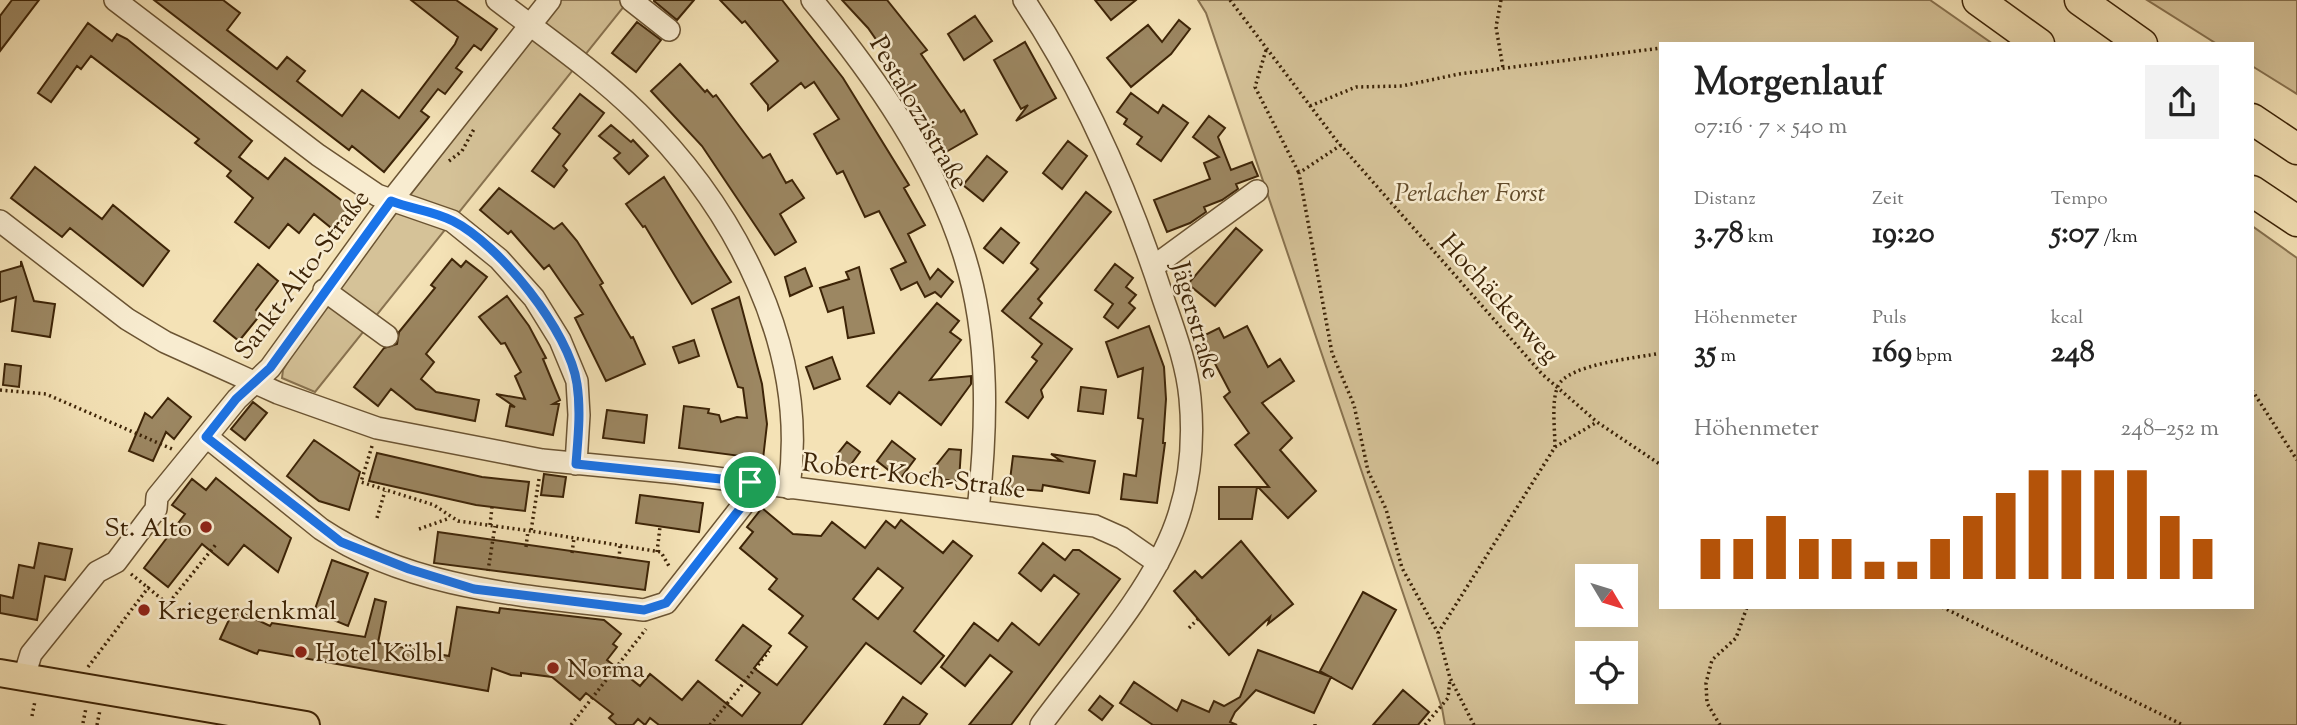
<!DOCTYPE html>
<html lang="de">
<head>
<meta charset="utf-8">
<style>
	:root { --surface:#fff; --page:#f2f2f2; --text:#222; --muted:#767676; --accent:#b45309 }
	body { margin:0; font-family:"Sorts Mill Goudy",serif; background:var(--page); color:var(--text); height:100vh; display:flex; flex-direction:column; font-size:26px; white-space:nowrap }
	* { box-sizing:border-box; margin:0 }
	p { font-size:23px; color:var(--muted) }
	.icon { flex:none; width:38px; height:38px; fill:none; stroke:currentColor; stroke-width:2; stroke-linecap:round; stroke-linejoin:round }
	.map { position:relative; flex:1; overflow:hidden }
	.panel { position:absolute; left:1659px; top:42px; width:595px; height:567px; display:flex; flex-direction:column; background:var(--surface); border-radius:0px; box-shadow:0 7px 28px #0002 }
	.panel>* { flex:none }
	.needle { width:46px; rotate:128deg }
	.tools { position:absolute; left:1575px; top:564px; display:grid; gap:14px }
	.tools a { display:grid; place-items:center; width:63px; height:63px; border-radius:0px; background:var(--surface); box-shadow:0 7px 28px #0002; font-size:35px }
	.pin { position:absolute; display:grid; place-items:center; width:60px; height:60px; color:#fff; margin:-30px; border:4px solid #fff; border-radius:50%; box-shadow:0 2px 7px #0007 }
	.round { display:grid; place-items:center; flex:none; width:74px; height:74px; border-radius:0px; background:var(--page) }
	.overview { display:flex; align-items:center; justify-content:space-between; height:119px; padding:0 35px }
	h1 { font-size:38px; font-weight:800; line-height:52px }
	.stats { display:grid; grid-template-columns:repeat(3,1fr); gap:10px; height:119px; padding:7px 35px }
	.stats div { display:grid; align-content:center }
	.stats b { font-size:30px; font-weight:800 }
	.stats small { font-size:19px; font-weight:400 }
	.stats p { font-size:19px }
	.chart { height:196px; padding:14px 35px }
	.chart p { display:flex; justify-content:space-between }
	.chart svg { width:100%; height:126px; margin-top:7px; stroke:var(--accent); stroke-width:6 }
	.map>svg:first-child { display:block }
</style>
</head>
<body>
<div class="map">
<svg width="2297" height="725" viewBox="0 0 2297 725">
	<rect width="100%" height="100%" fill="#f4e2b6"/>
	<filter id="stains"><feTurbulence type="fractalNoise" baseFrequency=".00286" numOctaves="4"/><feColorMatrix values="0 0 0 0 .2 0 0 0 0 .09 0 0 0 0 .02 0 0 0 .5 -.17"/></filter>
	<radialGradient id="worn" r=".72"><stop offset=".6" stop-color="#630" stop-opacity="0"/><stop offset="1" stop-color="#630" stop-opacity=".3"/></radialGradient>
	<path fill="#d5c298" stroke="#897350" stroke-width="2" fill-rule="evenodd" d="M561,0H629L315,392L282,378L283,370L311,323Z
		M1198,0H1930L1993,44H1661V607H2252V226L2297,258V725H1445L1442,708L1206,13ZM1587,576H1626V614H1587ZM1587,653H1626V691H1587Z
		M2147,0H2297V94L2252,66V44H2217Z"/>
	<path fill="#9c8762" stroke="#3d2407" stroke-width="2" fill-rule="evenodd" d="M12,0H39L0,51V16Z
		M154,0H223L240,13L227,30L277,69L287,57L305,71L297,81L342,116L362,90L399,118L455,44L458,37L411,0H456L497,29L481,50L474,45L456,68L462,72L445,94L438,89L421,111L429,117L384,172L352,146L349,150Z
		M694,0L677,20L654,1V0Z
		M720,0H782L843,78L909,185L904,188L925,225L908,234L930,279L938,269L953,282L941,297L935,292L925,297L917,282L901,290L891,269L906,262L879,211L865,217L843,171L837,174L814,134L839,119L814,82L805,88L801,83L768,110V105L751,84L778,61L745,21L742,23Z
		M842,0H887L927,50L921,54L961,112L964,110L977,134L946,152L923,112L921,113L907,93L911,90L868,28Z
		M1095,0H1136L1111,20Z
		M975,16L992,41L964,60L948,34Z
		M1179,20L1190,29L1171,54L1131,87L1107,58L1148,25L1162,42Z
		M637,22L661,40L636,72L612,53Z
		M88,23L112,41L117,34L127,39L252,141L239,157L268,179L285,158L353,209L335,231L314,214L299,233L288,224L269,248L235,222L253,198L227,176L231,171L195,143L199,139L91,56L81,69L77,66L51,102L38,93Z
		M1025,42L1056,98L1016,121L1028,105L1021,109L994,60Z
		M680,64L705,92L707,90L713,97L716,95L763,158L770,154L786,183L792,180L804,198L780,214L796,242L775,255L702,146L651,91Z
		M1131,93L1158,113L1163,105L1188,123L1161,161L1137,144L1142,137L1124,124L1127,119L1117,112Z
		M580,94L604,113L563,166L567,170L554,187L532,171L560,134L553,128Z
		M1209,116L1225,128L1218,137L1231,170L1252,162L1258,176L1236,184L1238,189L1222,200L1204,207L1206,212L1190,223L1167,232L1154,200L1210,179L1204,163L1219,157L1193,137Z
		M611,125L631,142L633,140L648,156L629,174L614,158L620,153L599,136Z
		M1068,141L1087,156L1062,189L1043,173Z
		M987,156L1007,172L983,201L963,185Z
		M35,167L102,219L113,205L169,251L143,286L70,228L62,237L11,198Z
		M664,177L731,282L692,304L645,226L643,227L626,204Z
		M499,188L554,229L562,223L577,241L603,283L600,285L631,338L633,337L645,364L606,381L575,318L583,314L549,265L544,269L511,231L508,234L480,210Z
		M1086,192L1111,212L1038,299L1042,303L1030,318L1072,349L1041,390L1043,397L1028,418L1006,402L1037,361L1032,357L1042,344L1002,311L1038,269L1031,263Z
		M1001,228L1019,243L1003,263L984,248Z
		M1236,228L1262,250L1215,306L1188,284Z
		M452,259L461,267L466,261L487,277L426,354L434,362L421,379L436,392L479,400L475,421L416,409L391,389L378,406L354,387L384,348L397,344L399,332L435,288L431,285Z
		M21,261L34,301L55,304L50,337L12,331L16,297L0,302V272L21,266Z
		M258,264L278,281L256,310L261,314L239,341L214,321Z
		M1115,264L1133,278L1126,287L1136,295L1129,303L1135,308L1118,328L1104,317L1113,304L1095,290Z
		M859,267L874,333L848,338L843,307L828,312L820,288L849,279L846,272Z
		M805,268L812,286L790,296L785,277Z
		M507,296L529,326L546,358L543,359L560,400L553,404H559L553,435L506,426L510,406L515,407L496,394L525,399L515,376L521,372L505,343L501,344L479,317Z
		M739,297L762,384L767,424L763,459L679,448L684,406L709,409L708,413L719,415L721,422L737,417L747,418L743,388L738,387L712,309Z
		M937,303L959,321L950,332L961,340L930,380L971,376V384L941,425L899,392L890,404L867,386Z
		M1149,326L1164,367L1166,399L1163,443H1165L1157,503L1121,499L1124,474L1136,476L1143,419L1138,418L1143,368L1118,377L1106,342Z
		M1247,326L1268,367L1280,359L1294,381L1262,403L1292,438L1280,450L1316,491L1288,518L1258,487H1269L1235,445L1249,433L1224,397L1230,392L1201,337L1219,328L1224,338Z
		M694,340L699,356L679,363L673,347Z
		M832,357L840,379L814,389L806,367Z
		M5,364L21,366L19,387L3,385Z
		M1081,387L1106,390L1103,414L1078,411Z
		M168,398L191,417L174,439L166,432L153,461L129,451L145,413L152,418Z
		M253,402L267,413L245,440L231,429Z
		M607,410L647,415L644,443L603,438Z
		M314,440L360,472L349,510L319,501L287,476Z
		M892,441L915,459L900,479L877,461Z
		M847,442L860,452L849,467L835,457Z
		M949,449L961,450L959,481L926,478Z
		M377,453L482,477L529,482L525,511L476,505L369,481Z
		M1051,454L1095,461L1089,493L1043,485L1042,491L1009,488L1013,456L1061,461Z
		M544,474L566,477L563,497L541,495Z
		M216,478L291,538L278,572L244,545L228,565L202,544L168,587L144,568L185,514L172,505L192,479L206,490Z
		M1219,487H1257L1252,519H1219Z
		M640,495L703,503L699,532L636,523Z
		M762,508L793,534L821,536L832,522L865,548L886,521L895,528L901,520L943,553L953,541L972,556L914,631L944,656L921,684L866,643L801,725H659L650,718L645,725L638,719L633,725H617L609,718L613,714L586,693L580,700L552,677L521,673V676L511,675L492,668L488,691L259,650L257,654L220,639L234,609L270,626L272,623L365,637L375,599L386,602L378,643L449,656L457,607L499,613L500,608L604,620L621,634L613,644L617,647L607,660L640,686L650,674L682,700L698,681L742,716L760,693L716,660L743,625L771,646L754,668L777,685L807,647L789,633L803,616L769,589L777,579L740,548L753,532L747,527ZM878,568L903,588L878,619L853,599Z
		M438,532L649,562L645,590L434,563Z
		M1241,541L1293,604L1268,624L1270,617L1229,655L1174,591L1195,571L1202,578Z
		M39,543L72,549L65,580L45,576L37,620L0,613V595L13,598L19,565L34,568Z
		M1043,543L1065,560L1073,550H1079L1120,579L1011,725H969L1012,672L990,655L965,686L941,667L974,623L998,641L1012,623L1039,645L1079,594L1054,575L1041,591L1019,573Z
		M332,560L368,573L348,626L314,612Z
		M1363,592L1396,610L1352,689L1320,671Z
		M1258,650L1331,677L1314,713L1256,690L1235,712L1230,722L1237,725H1153L1120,703L1134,682L1177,711L1182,700L1209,712L1214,701L1224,706L1240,697Z
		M1403,690L1429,712L1418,725H1373Z
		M1100,696L1113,706L1102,720L1089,710Z
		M903,697L927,714L919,725H884Z"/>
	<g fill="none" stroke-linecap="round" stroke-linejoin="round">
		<g stroke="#6b5433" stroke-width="24">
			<path id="minor" d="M115,0L318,155L377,195L452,221L499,259L534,298L560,340L577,381L579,415L576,464
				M497,0C544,36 595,71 638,113C736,209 809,348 789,488
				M631,0L669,30
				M812,0C875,76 936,163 965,258C990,339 987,428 978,511
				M1024,0C1086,93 1130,196 1164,301C1175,333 1187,365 1190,398C1194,440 1190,484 1176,523C1151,593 1085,665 1041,725
				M0,221L127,319L165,342L278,393L377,428L542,460L677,473L1095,526L1122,538L1158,563
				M1153,267L1257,191
				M324,290L387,336
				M207,437L321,529C415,592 535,596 644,610L666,603L746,501L750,482
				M24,677L31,654L97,572L116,562L156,509L157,497L237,399L270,368L391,201L550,0"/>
		</g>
		<g stroke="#3d2407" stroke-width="30">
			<path id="major" d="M0,673L306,725"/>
		</g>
		<g stroke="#3d2407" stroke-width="33">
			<path id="highway" d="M1978,0L2039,44
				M2080,0L2142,44
				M2252,119L2297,149
				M2252,191L2297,221"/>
		</g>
		<path stroke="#3d2407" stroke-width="3.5" stroke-dasharray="2 3.5" stroke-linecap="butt" d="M1230,0L1336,140L1542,374L1597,422L1661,465
			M1501,0L1496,27L1503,68
			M1747,44H1764
			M1266,50L1255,87L1299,173
			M1310,106L1356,87L1402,86L1459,74L1661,48
			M1341,145L1299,173L1332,353L1354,405L1368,471L1386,509L1402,568L1438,633
			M449,161L462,151L474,129
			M0,390L46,394L172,449
			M2252,390L2297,460
			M372,446L361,482L434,505L458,521L531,531
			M1555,447C1555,430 1551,401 1558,386C1568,364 1637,358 1661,353
			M539,479L531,531L661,552L670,568
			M377,518L385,491
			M490,525L492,507
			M419,529L450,518
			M526,547L528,531
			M657,552L660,527
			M572,553L574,538
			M619,559L620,546
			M488,571L495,526
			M131,574L168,604L217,543
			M1942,607L2183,725
			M1189,628L1200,617
			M88,667L151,584
			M32,716L35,701
			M83,723L86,708
			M97,725L100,710
			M571,725L646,629
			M710,725L769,651
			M1315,725V724
			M1425,725L1448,698L1450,679
			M1474,725L1450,678L1438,633L1555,447L1597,422
			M1720,725L1707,703L1706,683L1712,660L1736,638L1747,607"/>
		<use href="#minor" stroke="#f8ecd0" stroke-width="21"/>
		<use href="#major" stroke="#f4e2b6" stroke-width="26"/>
		<use href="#highway" stroke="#f4e2b6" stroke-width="30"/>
	</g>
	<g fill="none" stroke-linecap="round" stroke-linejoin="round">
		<g stroke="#fff" stroke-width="14">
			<path id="route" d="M391,201C411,209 434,211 453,221C499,244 570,332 577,384C581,411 578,438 576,464L750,482L746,501L666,603L644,610L474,589L409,569L341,542L206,437L236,399L270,368Z"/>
		</g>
		<use href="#route" stroke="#1a73e8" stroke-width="9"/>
	</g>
	<g fill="#8f2418" stroke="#f8ecd0" stroke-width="2.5">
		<circle cx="206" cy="527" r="7"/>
		<circle cx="144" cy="610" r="7"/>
		<circle cx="301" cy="652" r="7"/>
		<circle cx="553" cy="668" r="7"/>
	</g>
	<g text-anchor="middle" stroke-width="5" stroke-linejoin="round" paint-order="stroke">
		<g font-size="26" fill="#3d2407" stroke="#f8ecd0">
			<text transform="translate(920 112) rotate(60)" y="9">Pestalozzistraße</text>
			<text transform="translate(301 274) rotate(-53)" y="9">Sankt-Alto-Straße</text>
			<text transform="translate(1500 298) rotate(48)" y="9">Hochäckerweg</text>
			<text transform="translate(1197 320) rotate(74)" y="9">Jägerstraße</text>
			<text transform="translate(914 475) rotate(7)" y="9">Robert-Koch-Straße</text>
		</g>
		<g font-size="26" font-style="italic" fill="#634c2b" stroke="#f8ecd0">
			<text x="1470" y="201">Perlacher Forst</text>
		</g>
		<g font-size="26" fill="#3d2407" stroke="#f8ecd0" text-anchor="start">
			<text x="192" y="536" text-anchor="end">St. Alto</text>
			<text x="158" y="619">Kriegerdenkmal</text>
			<text x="315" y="661">Hotel Kölbl</text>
			<text x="567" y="677">Norma</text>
		</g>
	</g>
	<rect width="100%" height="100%" filter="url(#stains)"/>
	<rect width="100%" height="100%" fill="url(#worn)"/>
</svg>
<div class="tools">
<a><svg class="needle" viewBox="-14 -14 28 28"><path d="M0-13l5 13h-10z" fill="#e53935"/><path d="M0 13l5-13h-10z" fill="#767676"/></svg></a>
<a><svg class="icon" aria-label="locate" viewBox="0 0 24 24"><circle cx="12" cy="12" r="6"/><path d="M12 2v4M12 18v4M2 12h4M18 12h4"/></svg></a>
</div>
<div class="pin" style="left:750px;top:482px;background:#1e9e55"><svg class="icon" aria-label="arrive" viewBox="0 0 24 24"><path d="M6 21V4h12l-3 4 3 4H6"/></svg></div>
<section class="panel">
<div class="overview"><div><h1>Morgenlauf</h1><p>07:16 · 7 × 540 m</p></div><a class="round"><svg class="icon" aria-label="share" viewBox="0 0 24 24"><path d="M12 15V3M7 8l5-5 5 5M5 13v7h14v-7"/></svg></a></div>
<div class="stats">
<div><p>Distanz</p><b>3.78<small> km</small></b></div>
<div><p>Zeit</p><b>19:20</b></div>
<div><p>Tempo</p><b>5:07<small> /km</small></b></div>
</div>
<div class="stats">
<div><p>Höhenmeter</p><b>35<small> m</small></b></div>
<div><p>Puls</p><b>169<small> bpm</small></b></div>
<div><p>kcal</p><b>248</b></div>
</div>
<div class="chart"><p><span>Höhenmeter</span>248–252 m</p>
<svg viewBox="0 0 160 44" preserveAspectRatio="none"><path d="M5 44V30M15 44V30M25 44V22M35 44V30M45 44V30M55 44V38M65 44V38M75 44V30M85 44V22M95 44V14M105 44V6M115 44V6M125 44V6M135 44V6M145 44V22M155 44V30"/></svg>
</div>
</section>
</div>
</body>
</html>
